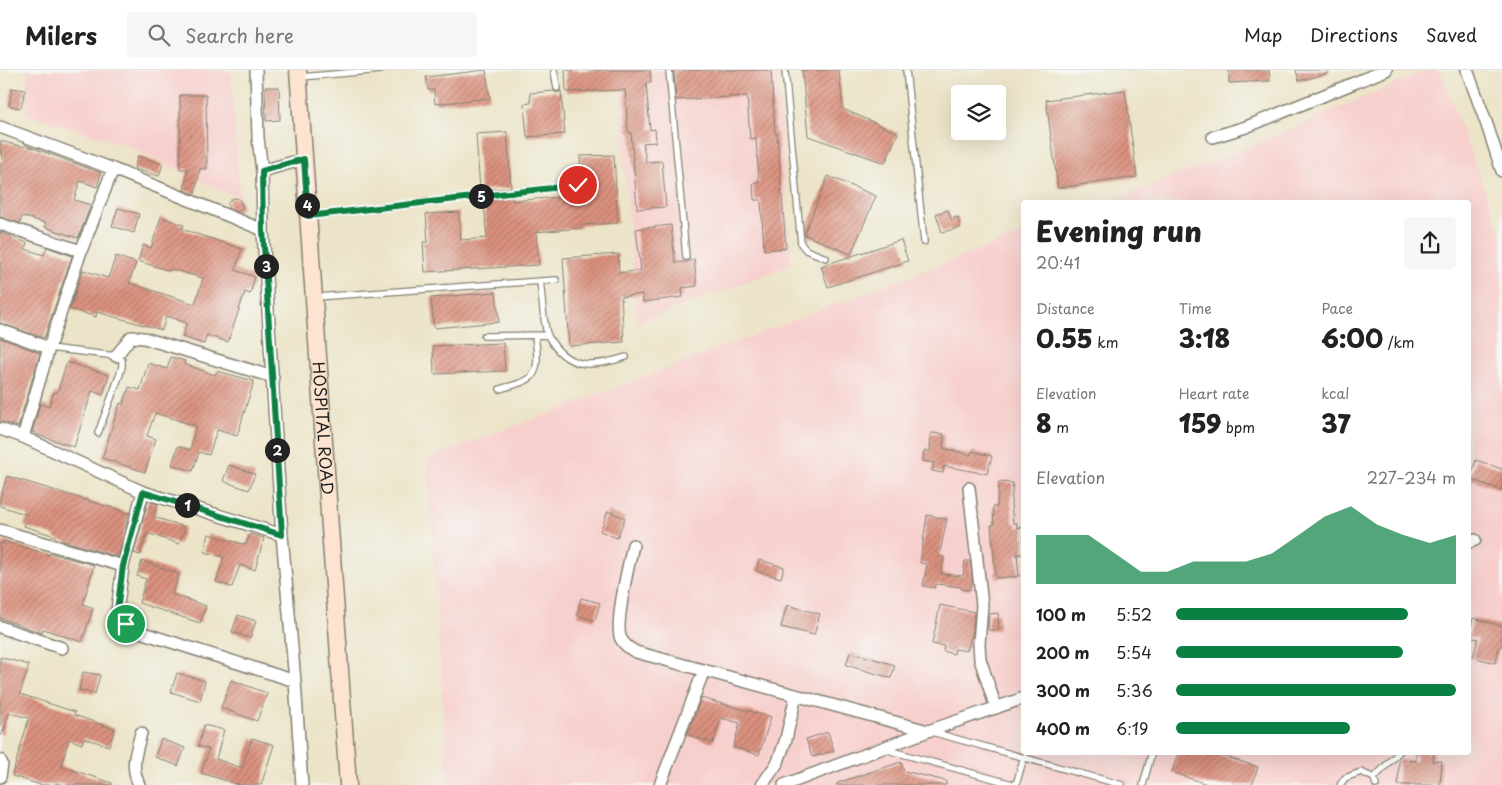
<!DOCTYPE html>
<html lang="en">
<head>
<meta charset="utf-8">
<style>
	:root { --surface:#fff; --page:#f6f6f6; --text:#222; --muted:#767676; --line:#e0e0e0; --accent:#0b8043 }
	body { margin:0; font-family:"Playpen Sans",sans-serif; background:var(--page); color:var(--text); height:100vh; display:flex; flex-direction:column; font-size:19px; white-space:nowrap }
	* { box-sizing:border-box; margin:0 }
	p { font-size:16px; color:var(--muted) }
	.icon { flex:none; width:28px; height:28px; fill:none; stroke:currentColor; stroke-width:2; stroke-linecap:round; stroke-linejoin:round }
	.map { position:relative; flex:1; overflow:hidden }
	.sheet { position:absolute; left:1021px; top:130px; width:450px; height:555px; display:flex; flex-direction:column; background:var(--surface); border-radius:5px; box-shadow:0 5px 20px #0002 }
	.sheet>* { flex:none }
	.tools { position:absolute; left:951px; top:15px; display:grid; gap:10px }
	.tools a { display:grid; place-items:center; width:55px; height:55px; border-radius:5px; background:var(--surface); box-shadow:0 5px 20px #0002; font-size:25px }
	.pin { position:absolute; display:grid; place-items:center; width:42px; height:42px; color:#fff; margin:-21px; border:2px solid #fff; border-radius:50%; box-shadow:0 1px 5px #0007 }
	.km { position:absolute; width:25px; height:25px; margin:-12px; border-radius:50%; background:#222; color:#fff; font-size:14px; line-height:25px; text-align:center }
	.round { display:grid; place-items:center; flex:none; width:52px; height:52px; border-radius:5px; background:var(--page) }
	.summary { display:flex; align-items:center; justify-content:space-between; height:85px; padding:0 15px }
	h1 { font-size:28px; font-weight:800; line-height:38px }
	.metrics { display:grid; grid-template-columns:repeat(3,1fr); gap:8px; height:85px; padding:5px 15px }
	.metrics div { display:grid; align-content:center }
	.metrics b { font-size:25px; font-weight:800 }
	.metrics small { font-size:14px; font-weight:400 }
	.metrics p { font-size:14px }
	.chart { height:140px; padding:10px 15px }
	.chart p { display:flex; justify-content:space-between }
	.chart svg { width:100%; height:90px; margin-top:5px; fill:var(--accent); opacity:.7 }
	ul { padding:0 15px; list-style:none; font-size:16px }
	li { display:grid; grid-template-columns:80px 60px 1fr; align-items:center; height:38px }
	li i { height:12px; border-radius:6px; background:var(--accent) }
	header { display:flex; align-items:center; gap:30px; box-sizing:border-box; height:70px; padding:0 25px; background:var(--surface); border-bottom:1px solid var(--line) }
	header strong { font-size:24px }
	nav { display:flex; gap:28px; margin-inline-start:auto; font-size:18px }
	.search { width:350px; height:45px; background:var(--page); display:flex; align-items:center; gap:12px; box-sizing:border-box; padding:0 18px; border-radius:5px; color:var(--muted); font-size:19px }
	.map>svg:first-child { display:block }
</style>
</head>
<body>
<header>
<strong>Milers</strong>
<div class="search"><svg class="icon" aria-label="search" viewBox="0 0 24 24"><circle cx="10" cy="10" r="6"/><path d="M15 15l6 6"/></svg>Search here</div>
<nav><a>Map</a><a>Directions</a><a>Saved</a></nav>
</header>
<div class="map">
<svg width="1502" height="715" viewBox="0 0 1502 715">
	<defs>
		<pattern id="building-hatch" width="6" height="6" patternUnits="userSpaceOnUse" patternTransform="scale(1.25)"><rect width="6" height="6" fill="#dc927f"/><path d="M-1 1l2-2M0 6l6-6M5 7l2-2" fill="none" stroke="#b27667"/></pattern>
	</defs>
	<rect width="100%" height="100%" fill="#f6f6f2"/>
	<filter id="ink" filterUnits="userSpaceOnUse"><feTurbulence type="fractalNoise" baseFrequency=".02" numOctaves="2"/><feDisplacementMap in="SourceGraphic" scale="10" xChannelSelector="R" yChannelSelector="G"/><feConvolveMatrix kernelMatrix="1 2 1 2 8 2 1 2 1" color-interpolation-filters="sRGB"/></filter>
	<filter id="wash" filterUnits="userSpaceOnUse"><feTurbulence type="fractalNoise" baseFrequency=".0096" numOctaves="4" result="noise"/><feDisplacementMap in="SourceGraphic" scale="20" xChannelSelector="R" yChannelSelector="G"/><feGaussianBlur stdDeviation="1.12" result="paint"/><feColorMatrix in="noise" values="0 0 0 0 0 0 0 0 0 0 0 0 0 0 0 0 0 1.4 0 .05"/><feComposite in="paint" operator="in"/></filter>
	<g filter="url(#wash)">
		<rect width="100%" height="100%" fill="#ece4c8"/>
		<path fill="#f7d0cd" d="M27,0H231L240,129L125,75L27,44Z
			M620,0H777L791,195L637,253L625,103Z
			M1427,0H1440L1502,166V715H448L427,389L1024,163V682H1469V132H1106L1214,92Z"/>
		<g id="blocks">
			<path fill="url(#building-hatch)" d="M486,0L490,28L435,34L434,20H428L426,7Z
				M565,0H650L651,13H646L650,60L655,59L656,72L643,73L646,92L662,91L666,137L637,139L631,62H628L625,20L566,22Z
				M674,0H771L775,64L777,63L786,178L764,180L761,130H754L753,113H759L756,68L750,69L747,26L676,30Z
				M802,0H839L843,39L898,63L885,93L808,66Z
				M1229,0H1269L1270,11L1229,13Z
				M1296,0H1328L1329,3L1299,11Z
				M265,17H279L280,50L266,51Z
				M12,18L25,20L21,38L9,36Z
				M1125,20L1137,107L1058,118L1046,30Z
				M554,21L557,23L561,21L565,64L527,67L524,34L531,33L530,23Z
				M180,25H206L207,99H200L195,124L184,120L188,99H180Z
				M507,62L511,118L480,120L476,64Z
				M0,71L24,77L25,75L101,103L97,117L80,111L74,130L91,135L78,168L45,157L46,153L22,146L20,153L0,147V97L3,85L0,84Z
				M614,85L618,153L581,155V158L536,162L539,195L425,202L423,172H428L426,144L459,142L461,170L487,168L484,131L512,127V131L582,125L580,86Z
				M138,86L163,94L159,106L134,99Z
				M828,106L876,126L851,184L805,165V162Z
				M228 135a7 7 0 1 1 14 0a7 7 0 1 1-14 0Z
				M118,138L139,144L134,163L112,156Z
				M948,140L951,149L958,147L960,158L942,162L936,144Z
				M161,147L184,155L182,159L242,179L235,200L255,207L250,224L245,222L228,272L207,265L204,274L182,267L187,253L166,246L162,260L97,242L96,247L70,239L83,200L108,208L116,186L136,193L129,213L195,234L203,208L171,199L170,201L138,191L143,175L151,178Z
				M671,155L675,192H687L694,189L697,216L682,218L683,227L643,232L642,224L621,227L624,272L569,276L563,188L618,184L619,203L641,200L636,159Z
				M0,162L27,173L25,179L44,185L47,177L72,186L44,268L0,253Z
				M901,170L908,191L828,217L821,196Z
				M496,222L499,252L434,258L431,228Z
				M0,268L40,283L18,357L0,351Z
				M503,273L505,301L434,304L433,276Z
				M171,287L185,291L184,294L215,305L217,301L254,311L237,366L217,360L209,385L199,382L193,401L172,395L178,376L190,380L196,356L155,343L147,366L156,369L145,402L102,388L120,333L123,334L129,317L140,320L148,293L167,299Z
				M67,292L109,305L103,325L92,321L74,377L35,364L36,363L32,362L40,334L49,337L54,322L57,323Z
				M931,363L944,364L943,378L971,385L972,381L992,386L987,404L944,396L943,403L932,401L934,393L923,391L924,381H930Z
				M1476,390L1502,399V420L1470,409Z
				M229,395L255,404L249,420L223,411Z
				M7,406L129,443L118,487L54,468L55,466L24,456L28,445L0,436V429Z
				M999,412L1013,413L1011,433L1013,453H1017V458L1024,457V484H1017L1019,506L996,508L991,455H994L993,437H997Z
				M148,431L158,434L154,447L185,457L179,474L147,463L140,485L134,483Z
				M608,441L625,448L617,468L600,461Z
				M927,445L947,449L939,486L944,487L941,504L963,506L965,491H970L972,508L970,520L961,519V517L936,514L935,518L923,516L927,494L920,493Z
				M209,464L246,475L250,464L264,468L255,500L240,495L232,517L216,512L224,487L204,482Z
				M4,471L50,485V483L94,495L83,534L93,538L82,572L43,559L42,563L0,548V473L4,474Z
				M759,490L784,497L781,508L756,501Z
				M142,491L179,504L172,524L206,536L200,553L139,533L146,509L137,506Z
				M581,528L600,533L595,550L577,545Z
				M787,535L820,544L814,565L781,557Z
				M940,535L974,542L973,561L967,581L955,579L954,584L943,581L944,576L932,574Z
				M998,543L999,560H988L989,544Z
				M238,545L256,551L250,568L232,562Z
				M1473,548L1502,556V576H1500L1495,593L1473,587L1478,569L1469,567Z
				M850,582L895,595L891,608L846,595Z
				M0,587L29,595L20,624L75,642L74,645L115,659L109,676L84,668L82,674L69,669L61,696L112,713V715H64L56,713L55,715H41L12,706L29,648L9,643L2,665H0Z
				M83,602L100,605L95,624L79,620Z
				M177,603L205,611L200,631L171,622Z
				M231,610L267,623L257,651L221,638Z
				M701,628L771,647L759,685L733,677L740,653L721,648L713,673L687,665Z
				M204,655L224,660L216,689L242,698L252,668L274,675L261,715H240L201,703L209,679L198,676Z
				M828,662L834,681L812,687L806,669Z
				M161,669L185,678L178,696L155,687Z
				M1178,682H1211L1258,697L1252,715H1209L1172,702Z
				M1416,682H1434L1433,691H1442L1440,715H1398L1399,690L1416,691Z
				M901,692L904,701L946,711V715H837V713Z"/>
		</g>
	</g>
	<g filter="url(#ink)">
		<use href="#blocks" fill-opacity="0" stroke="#848072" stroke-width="1"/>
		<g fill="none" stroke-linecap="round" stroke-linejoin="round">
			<g stroke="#848072" stroke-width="8">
				<path id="service" d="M554,0L557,18
					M669,0L686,187
					M785,0L801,174L806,180L826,188
					M906,0L924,172
					M301,7L381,0
					M309,146L578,115
					M540,211C542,224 543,255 548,266C567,301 594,297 626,287
					M316,227L556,210
					M484,266L547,265
					M49,278L116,286L122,290V296L120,304L98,363
					M500,319C508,316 523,314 530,308C541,299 536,277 535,265
					M932,662L1122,715
					M884,679L1016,715
					M1374,708L1399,682
					M1016,715L1024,687
					M1143,715L1152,682
					M1340,715L1345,708L1361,702L1374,708L1376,715"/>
			</g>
			<g stroke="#848072" stroke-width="14">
				<path id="minor" d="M256,0L258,68L262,101
					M1467,0L1487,55L1502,101
					M0,57L113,99L263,160
					M1213,67L1246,57L1386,0
					M0,154L81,181
					M0,260L49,278
					M116,286L131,267L144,268L273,307
					M0,359L23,367L143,422L282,465
					M23,367L49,278L81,181L113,99
					M969,418L982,535L979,574L980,589L996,638
					M143,422L123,496L117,541L125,554L143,563L295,611
					M0,460L123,496
					M1469,472L1475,470
					M633,475C629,493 614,555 621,569C625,576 630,579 636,582L928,661
					M0,557L62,578
					M0,690L2,694L0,707
					M139,715C130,694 136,684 141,663
					M302,715L295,611L282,465L263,160L262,101L304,89
					M660,715L704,600
					M762,715L778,692L786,669L796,625
					M784,715L928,661L1024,628"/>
			</g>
			<g stroke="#848072" stroke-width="19">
				<g id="secondary">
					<path id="s1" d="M298,0L348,715"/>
				</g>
			</g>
			<use href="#service" stroke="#fff" stroke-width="5.5"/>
			<use href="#minor" stroke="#fff" stroke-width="11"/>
			<use href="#secondary" stroke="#fde4d1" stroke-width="16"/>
		</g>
	</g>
	<g fill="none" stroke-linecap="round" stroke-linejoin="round" filter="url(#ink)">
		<g stroke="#fff" stroke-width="10">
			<path id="route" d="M126,554L117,541L123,496L143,422L282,465L263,160L262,101L304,89L308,146L578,115"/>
		</g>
		<use href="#route" stroke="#0b8043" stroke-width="6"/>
	</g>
	<g text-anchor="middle" stroke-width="4" stroke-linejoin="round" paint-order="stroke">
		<g font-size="16" fill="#1c1c1c" stroke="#f6f6f2">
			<text dy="6" stroke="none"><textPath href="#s1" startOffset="359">HOSPITAL ROAD</textPath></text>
		</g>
	</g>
</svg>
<div class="tools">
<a><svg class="icon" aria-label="layers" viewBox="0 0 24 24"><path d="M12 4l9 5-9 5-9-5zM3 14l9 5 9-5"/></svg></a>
</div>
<div class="pin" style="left:126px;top:554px;background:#1e9e55"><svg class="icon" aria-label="arrive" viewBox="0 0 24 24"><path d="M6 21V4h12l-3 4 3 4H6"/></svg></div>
<div class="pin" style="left:578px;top:115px;background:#d93025"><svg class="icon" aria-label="check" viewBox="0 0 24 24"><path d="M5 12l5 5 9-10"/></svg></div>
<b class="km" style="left:187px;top:435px">1</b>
<b class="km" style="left:277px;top:380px">2</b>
<b class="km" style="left:266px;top:196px">3</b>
<b class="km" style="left:307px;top:135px">4</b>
<b class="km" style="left:481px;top:126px">5</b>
<section class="sheet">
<div class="summary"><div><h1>Evening run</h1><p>20:41</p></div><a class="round"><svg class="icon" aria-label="share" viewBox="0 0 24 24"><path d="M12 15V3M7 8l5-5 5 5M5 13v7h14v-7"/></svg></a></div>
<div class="metrics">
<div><p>Distance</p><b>0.55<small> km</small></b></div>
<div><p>Time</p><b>3:18</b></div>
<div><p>Pace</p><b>6:00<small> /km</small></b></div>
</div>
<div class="metrics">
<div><p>Elevation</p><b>8<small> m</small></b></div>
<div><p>Heart rate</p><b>159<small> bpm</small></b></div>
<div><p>kcal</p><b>37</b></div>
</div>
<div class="chart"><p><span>Elevation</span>227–234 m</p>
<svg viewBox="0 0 160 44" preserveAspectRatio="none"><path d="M0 44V20L10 20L20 20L30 29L40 38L50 38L60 33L70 33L80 33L90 29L100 20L110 11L120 6L130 15L140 20L150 24L160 20V44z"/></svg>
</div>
<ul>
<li><b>100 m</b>5:52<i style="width:83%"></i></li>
<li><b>200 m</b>5:54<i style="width:81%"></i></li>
<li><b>300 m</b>5:36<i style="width:100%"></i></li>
<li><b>400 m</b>6:19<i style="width:62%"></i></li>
</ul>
</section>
</div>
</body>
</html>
